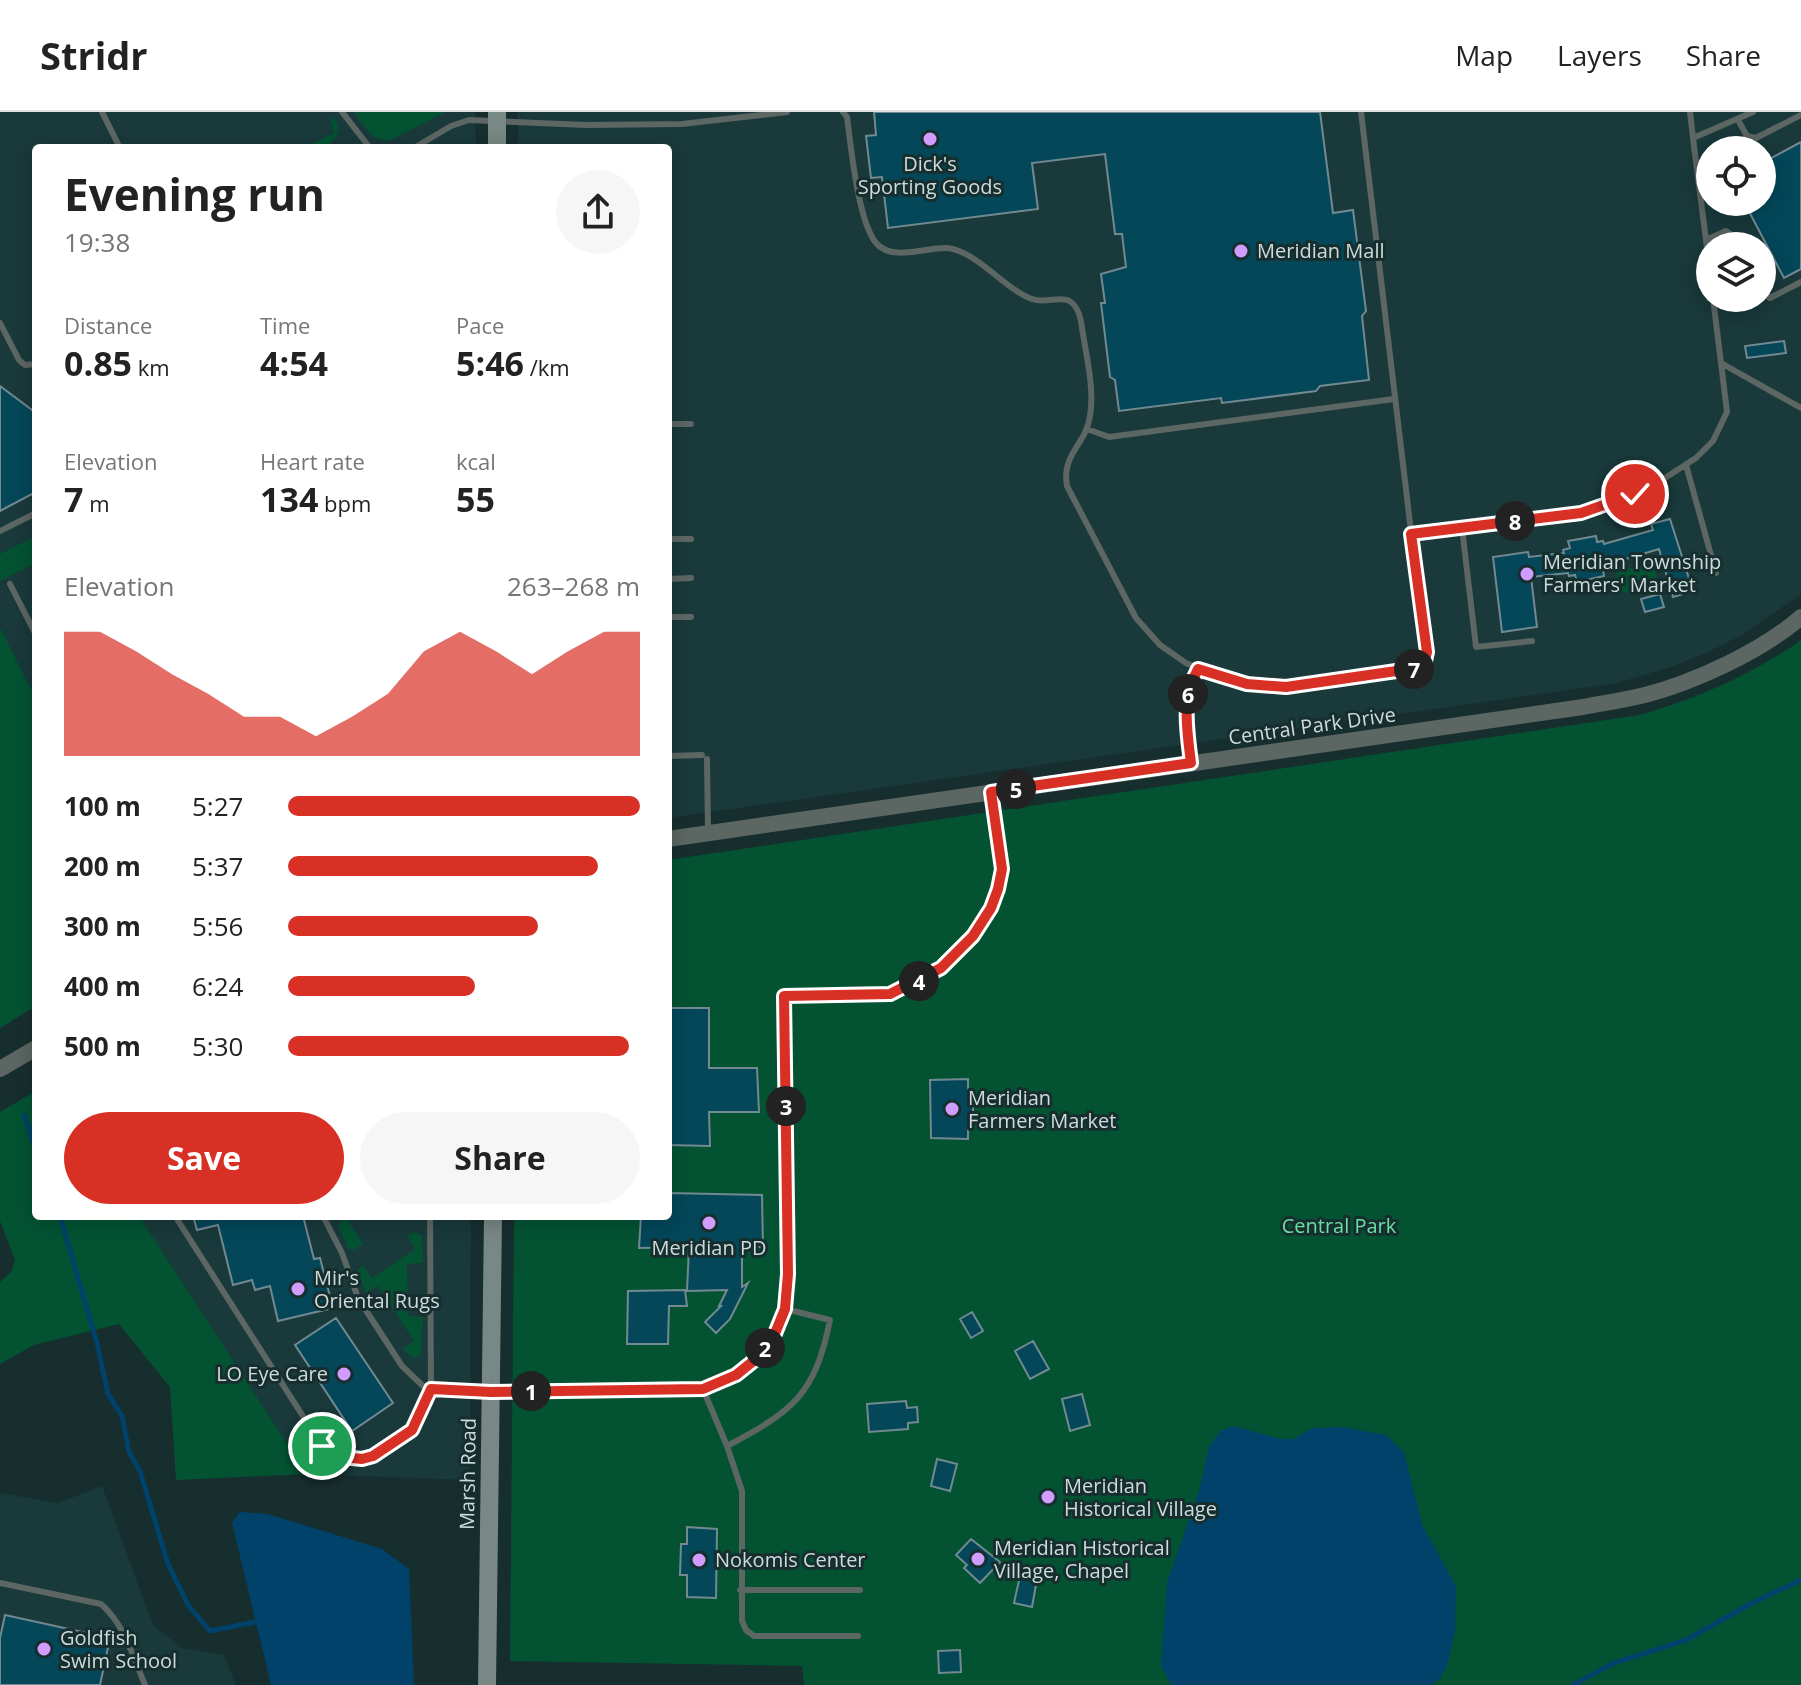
<!DOCTYPE html>
<html lang="en">
<head>
<meta charset="utf-8">
<style>
	:root { --surface:#fff; --page:#f6f6f6; --text:#222; --muted:#767676; --line:#e0e0e0; --accent:#d93025 }
	body { margin:0; font-family:"Open Sans",sans-serif; background:var(--page); color:var(--text); height:100vh; display:flex; flex-direction:column; font-size:30px; white-space:nowrap }
	* { box-sizing:border-box; margin:0 }
	p { font-size:26px; color:var(--muted) }
	.icon { flex:none; width:44px; height:44px; fill:none; stroke:currentColor; stroke-width:2; stroke-linecap:round; stroke-linejoin:round }
	.map { position:relative; flex:1; overflow:hidden }
	.sheet { position:absolute; left:32px; top:32px; width:640px; height:1076px; display:flex; flex-direction:column; background:var(--surface); border-radius:8px; box-shadow:0 4px 20px #0003 }
	.sheet>* { flex:none }
	.tools { position:absolute; left:1696px; top:24px; display:grid; gap:16px }
	.tools a { display:grid; place-items:center; width:80px; height:80px; border-radius:50%; background:var(--surface); box-shadow:0 4px 20px #0003; font-size:40px }
	.pin { position:absolute; display:grid; place-items:center; width:68px; height:68px; color:#fff; margin:-34px; border:4px solid #fff; border-radius:50%; box-shadow:0 2px 8px #0007 }
	.km { position:absolute; width:40px; height:40px; margin:-20px; border-radius:50%; background:#222; color:#fff; font-size:22px; line-height:40px; text-align:center }
	.round { display:grid; place-items:center; flex:none; width:84px; height:84px; border-radius:42px; background:var(--page) }
	.summary { display:flex; align-items:center; justify-content:space-between; height:136px; padding:0 32px }
	h1 { font-size:44px; font-weight:700; line-height:60px }
	.stats { display:grid; grid-template-columns:repeat(3,1fr); gap:12px; height:136px; padding:8px 32px }
	.stats div { display:grid; align-content:center }
	.stats b { font-size:34px; font-weight:700 }
	.stats small { font-size:22px; font-weight:400 }
	.stats p { font-size:22px }
	.chart { height:224px; padding:16px 32px }
	.chart p { display:flex; justify-content:space-between }
	.chart svg { width:100%; height:144px; margin-top:8px; fill:var(--accent); opacity:.7 }
	.cta { display:flex; gap:16px; margin-top:auto; padding:16px 32px }
	.cta a { flex:1; height:92px; border-radius:48px; background:var(--accent); color:#fff; font-size:32px; font-weight:700; line-height:92px; text-align:center }
	.cta a+a { background:var(--page); color:var(--text) }
	ul { padding:0 32px; list-style:none; font-size:26px }
	li { display:grid; grid-template-columns:128px 96px 1fr; align-items:center; height:60px }
	li i { height:20px; border-radius:10px; background:var(--accent) }
	header { display:flex; align-items:center; gap:48px; box-sizing:border-box; height:112px; padding:0 40px; background:var(--surface); border-bottom:2px solid var(--line) }
	header strong { font-size:38px }
	nav { display:flex; gap:44px; margin-inline-start:auto; font-size:28px }
	.map>svg:first-child { display:block }
</style>
</head>
<body>
<header>
<strong>Stridr</strong>
<nav><a>Map</a><a>Layers</a><a>Share</a></nav>
</header>
<div class="map">
<svg width="1801" height="1573" viewBox="0 0 1801 1573">
	<rect width="100%" height="100%" fill="#172e2f"/>
	<path fill="#19393b" fill-rule="evenodd" d="M0,0H475L476,36H36V587L0,515Z
		M518,0H1801V482L1742,523L1708,540L1671,555L1617,571L668,706V36H518ZM1710,38H1762V90H1710ZM1710,134H1762V186H1710Z
		M138,1104H471L470,1368L307,1362Z
		M102,1374L153,1513L182,1536L224,1543L236,1573H0V1381L58,1391Z"/>
	<path fill="#035333" d="M354,0H445L391,28C373,31 363,13 354,0Z
		M330,6L335,7C342,22 336,26 325,36H304L334,21Z
		M36,424V454L34,452L0,469V442Z
		M1642,452H1648C1657,456 1659,464 1653,473L1628,481L1618,479L1613,470L1617,461Z
		M0,515L36,587V894L0,916Z
		M1801,528V1573H804L802,1554L510,1549L514,1104H668V748L1640,603C1698,586 1752,563 1801,528Z
		M36,979V1104H139L307,1362L176,1368L170,1275L119,1212L34,1233L0,1252V1170L11,1160L15,1148L0,1109V1000Z
		M346,1105L363,1132L353,1138L349,1137L338,1114Z
		M415,1120L422,1124L423,1151L407,1152L408,1204L423,1205L421,1243L414,1247L402,1237L414,1229L378,1174L366,1181L357,1159L363,1153L372,1166L415,1137L407,1124Z"/>
	<path fill="#004269" d="M1234,1314L1281,1327H1293L1313,1316L1342,1315L1386,1323L1404,1340L1423,1415L1456,1474L1455,1520L1448,1551L1440,1567L1431,1573H1171L1161,1554L1167,1470L1199,1380L1209,1334L1222,1318Z
		M240,1400L268,1402L382,1437L409,1457L414,1573H271L232,1411Z"/>
	<g fill="none" stroke-linecap="round" stroke-linejoin="round">
		<path stroke="#004269" stroke-width="5" d="M24,1003L36,1038
			M60,1104L97,1231L108,1282L122,1304L129,1340L140,1359L168,1452L188,1493L210,1519L256,1510
			M1573,1573L1614,1551L1686,1528L1752,1491L1801,1468"/>
	</g>
	<path fill="#034759" stroke="#738991" stroke-width="2" d="M874,0H1320L1333,101L1353,98L1366,199L1362,204L1369,268L1320,274L1316,279L1222,291L1221,286L1119,299L1115,268L1110,265L1101,191H1105L1101,162L1126,155L1122,122H1115L1105,42L1032,51L1038,97L888,116L882,65L871,66L866,24L876,23Z
		M1801,30V157L1784,166L1744,90H1762V51Z
		M1784,229L1786,241L1747,246L1745,234Z
		M0,274L36,301V380L0,399Z
		M1670,407L1693,479L1673,485L1659,437L1609,452V456L1603,457L1604,464L1577,470L1575,463L1569,464L1568,461L1531,465L1537,515L1502,520L1493,445L1528,440L1529,445L1564,441L1563,438L1570,436L1568,429L1596,424L1597,430L1603,429L1604,432L1653,418L1651,412Z
		M1660,482L1664,495L1645,500L1641,487Z
		M668,896H709V956H757L759,1000H709L710,1034L668,1033Z
		M968,967V980L973,978V1015H968V1027L931,1026L930,968Z
		M668,1081L762,1083L763,1135H742V1175L748,1171L730,1207L716,1221L705,1210L721,1194H719L727,1178L687,1179L689,1135L639,1136L641,1104H668Z
		M193,1104H303L314,1147L320,1146L333,1196L278,1209L270,1174L255,1178L252,1168L233,1173L218,1113L197,1118Z
		M685,1178L687,1194H669L668,1232H627L628,1179Z
		M972,1200L983,1219L971,1226L960,1207Z
		M336,1206L393,1291L352,1319L295,1233Z
		M1033,1229L1049,1257L1030,1267L1015,1239Z
		M1082,1282L1090,1313L1070,1319L1062,1287Z
		M906,1289L907,1296L917,1295L918,1310L908,1311V1317L869,1320L867,1292Z
		M937,1347L957,1352L950,1379L931,1374Z
		M687,1415L717,1417L716,1486L687,1485V1463H680L681,1432H687Z
		M971,1427L1000,1450L980,1471L964,1456L967,1453L956,1443Z
		M1020,1464L1037,1467L1032,1495L1014,1491Z
		M5,1503L110,1526L100,1573H0V1526Z
		M960,1538L961,1560L939,1561L938,1539Z"/>
	<g fill="none" stroke-linecap="round" stroke-linejoin="round">
		<path stroke="#5c6663" stroke-width="6" d="M102,0L120,36
			M342,0L370,36
			M843,0L847,5C851,35 858,109 876,131C892,150 926,135 947,136C977,139 1004,177 1032,187C1052,194 1073,173 1081,209C1085,239 1095,275 1090,304C1086,333 1061,342 1067,374L1136,506L1160,533L1186,551L1214,563L1265,575L1307,573L1412,558L1422,553L1426,545L1361,0
			M1690,0L1693,26
			M1738,8L1747,24L1756,26L1801,3
			M414,36L451,14L469,8L586,13L682,12L787,0
			M1706,128L1726,119L1732,123L1738,134
			M1710,160L1693,26L1753,0
			M1762,180L1770,186L1801,170
			M0,211L19,248L25,253L36,252
			M1721,251L1801,296
			M668,312H691
			M1087,317L1109,325L1394,287
			M1686,353L1716,461
			M1462,416L1476,535L1532,529
			M0,419L36,401
			M1411,422L1593,398L1651,375L1696,346L1713,329L1727,300L1713,186
			M668,427H691
			M668,467L691,466
			M10,472L36,523
			M668,505H691
			M668,644L702,643
			M707,647L708,719
			M1191,651C1187,618 1181,588 1198,557
			M175,1104L322,1334L342,1345L362,1347L382,1339L412,1318L418,1308L431,1277L430,1104
			M323,1104L342,1141L358,1186L402,1254L423,1274L431,1277L491,1280L703,1277C763,1258 783,1222 788,1162L784,884L890,882L941,856L973,824L991,796L998,777L1002,757L991,680
			M703,1277L727,1334C793,1299 815,1283 830,1208L785,1197
			M727,1334L742,1379V1509L746,1518L754,1524H858
			M0,1471L101,1492C125,1513 133,1545 145,1573
			M740,1478H860"/>
		<path stroke="#5c6663" stroke-width="16" d="M668,727L1583,595C1604,591 1625,588 1645,583C1695,570 1762,539 1801,505
			M0,957L36,936"/>
		<path stroke="#788884" stroke-width="18" d="M497,36V0
			M487,1573L493,1104"/>
	</g>
	<g fill="none" stroke-linecap="round" stroke-linejoin="round">
		<g stroke="#fff" stroke-width="16">
			<path id="route" d="M322,1334L342,1345L362,1347L373,1344L412,1318L431,1277L491,1280L703,1277L736,1263L756,1247L774,1224L785,1197L788,1162L784,884L890,882L941,856L973,824L991,796L998,777L1002,757L991,680L1191,651C1187,617 1181,588 1198,557L1247,572L1286,575L1417,556L1425,549L1427,540L1411,422L1581,401L1635,382"/>
		</g>
		<use href="#route" stroke="#d93025" stroke-width="10"/>
	</g>
	<g fill="#d09dff" stroke="#172e2f" stroke-width="3">
		<circle cx="930" cy="27" r="8"/>
		<circle cx="1241" cy="139" r="8"/>
		<circle cx="1527" cy="462" r="8"/>
		<circle cx="952" cy="997" r="8"/>
		<circle cx="709" cy="1111" r="8"/>
		<circle cx="298" cy="1177" r="8"/>
		<circle cx="344" cy="1262" r="8"/>
		<circle cx="1048" cy="1385" r="8"/>
		<circle cx="978" cy="1447" r="8"/>
		<circle cx="699" cy="1448" r="8"/>
		<circle cx="44" cy="1537" r="8"/>
	</g>
	<g text-anchor="middle" stroke-width="6" stroke-linejoin="round" paint-order="stroke">
		<g font-size="20" fill="#cedbdc" stroke="#172e2f" text-anchor="start">
			<text x="930" y="59" text-anchor="middle">Dick's<tspan x="930" dy="23">Sporting Goods</tspan></text>
			<text x="1257" y="146">Meridian Mall</text>
			<text x="1543" y="457">Meridian Township<tspan x="1543" dy="23">Farmers' Market</tspan></text>
			<text x="968" y="993">Meridian<tspan x="968" dy="23">Farmers Market</tspan></text>
			<text x="709" y="1143" text-anchor="middle">Meridian PD</text>
			<text x="314" y="1173">Mir's<tspan x="314" dy="23">Oriental Rugs</tspan></text>
			<text x="328" y="1269" text-anchor="end">LO Eye Care</text>
			<text x="1064" y="1381">Meridian<tspan x="1064" dy="23">Historical Village</tspan></text>
			<text x="994" y="1443">Meridian Historical<tspan x="994" dy="23">Village, Chapel</tspan></text>
			<text x="715" y="1455">Nokomis Center</text>
			<text x="60" y="1533">Goldfish<tspan x="60" dy="23">Swim School</tspan></text>
		</g>
		<g font-size="20" fill="#cedbdc" stroke="#172e2f">
			<text transform="translate(1312 614) rotate(-8)" y="7">Central Park Drive</text>
			<text transform="translate(468 1362) rotate(-89)" y="7">Marsh Road</text>
		</g>
		<g font-size="20" fill="#67e0a2" stroke="#172e2f">
			<text x="1339" y="1121">Central Park</text>
		</g>
	</g>
</svg>
<div class="tools">
<a><svg class="icon" aria-label="locate" viewBox="0 0 24 24"><circle cx="12" cy="12" r="6"/><path d="M12 2v4M12 18v4M2 12h4M18 12h4"/></svg></a>
<a><svg class="icon" aria-label="layers" viewBox="0 0 24 24"><path d="M12 4l9 5-9 5-9-5zM3 14l9 5 9-5"/></svg></a>
</div>
<div class="pin" style="left:322px;top:1334px;background:#1e9e55"><svg class="icon" aria-label="arrive" viewBox="0 0 24 24"><path d="M6 21V4h12l-3 4 3 4H6"/></svg></div>
<div class="pin" style="left:1635px;top:382px;background:#d93025"><svg class="icon" aria-label="check" viewBox="0 0 24 24"><path d="M5 12l5 5 9-10"/></svg></div>
<b class="km" style="left:531px;top:1279px">1</b>
<b class="km" style="left:765px;top:1236px">2</b>
<b class="km" style="left:786px;top:994px">3</b>
<b class="km" style="left:919px;top:869px">4</b>
<b class="km" style="left:1016px;top:677px">5</b>
<b class="km" style="left:1188px;top:582px">6</b>
<b class="km" style="left:1414px;top:557px">7</b>
<b class="km" style="left:1515px;top:409px">8</b>
<section class="sheet">
<div class="summary"><div><h1>Evening run</h1><p>19:38</p></div><a class="round"><svg class="icon" aria-label="share" viewBox="0 0 24 24"><path d="M12 15V3M7 8l5-5 5 5M5 13v7h14v-7"/></svg></a></div>
<div class="stats">
<div><p>Distance</p><b>0.85<small> km</small></b></div>
<div><p>Time</p><b>4:54</b></div>
<div><p>Pace</p><b>5:46<small> /km</small></b></div>
</div>
<div class="stats">
<div><p>Elevation</p><b>7<small> m</small></b></div>
<div><p>Heart rate</p><b>134<small> bpm</small></b></div>
<div><p>kcal</p><b>55</b></div>
</div>
<div class="chart"><p><span>Elevation</span>263–268 m</p>
<svg viewBox="0 0 160 44" preserveAspectRatio="none"><path d="M0 44V6L10 6L20 12L30 19L40 25L50 32L60 32L70 38L80 32L90 25L100 12L110 6L120 12L130 19L140 12L150 6L160 6V44z"/></svg>
</div>
<ul>
<li><b>100 m</b>5:27<i style="width:100%"></i></li>
<li><b>200 m</b>5:37<i style="width:88%"></i></li>
<li><b>300 m</b>5:56<i style="width:71%"></i></li>
<li><b>400 m</b>6:24<i style="width:53%"></i></li>
<li><b>500 m</b>5:30<i style="width:97%"></i></li>
</ul>
<div class="cta"><a>Save</a><a>Share</a></div>
</section>
</div>
</body>
</html>
